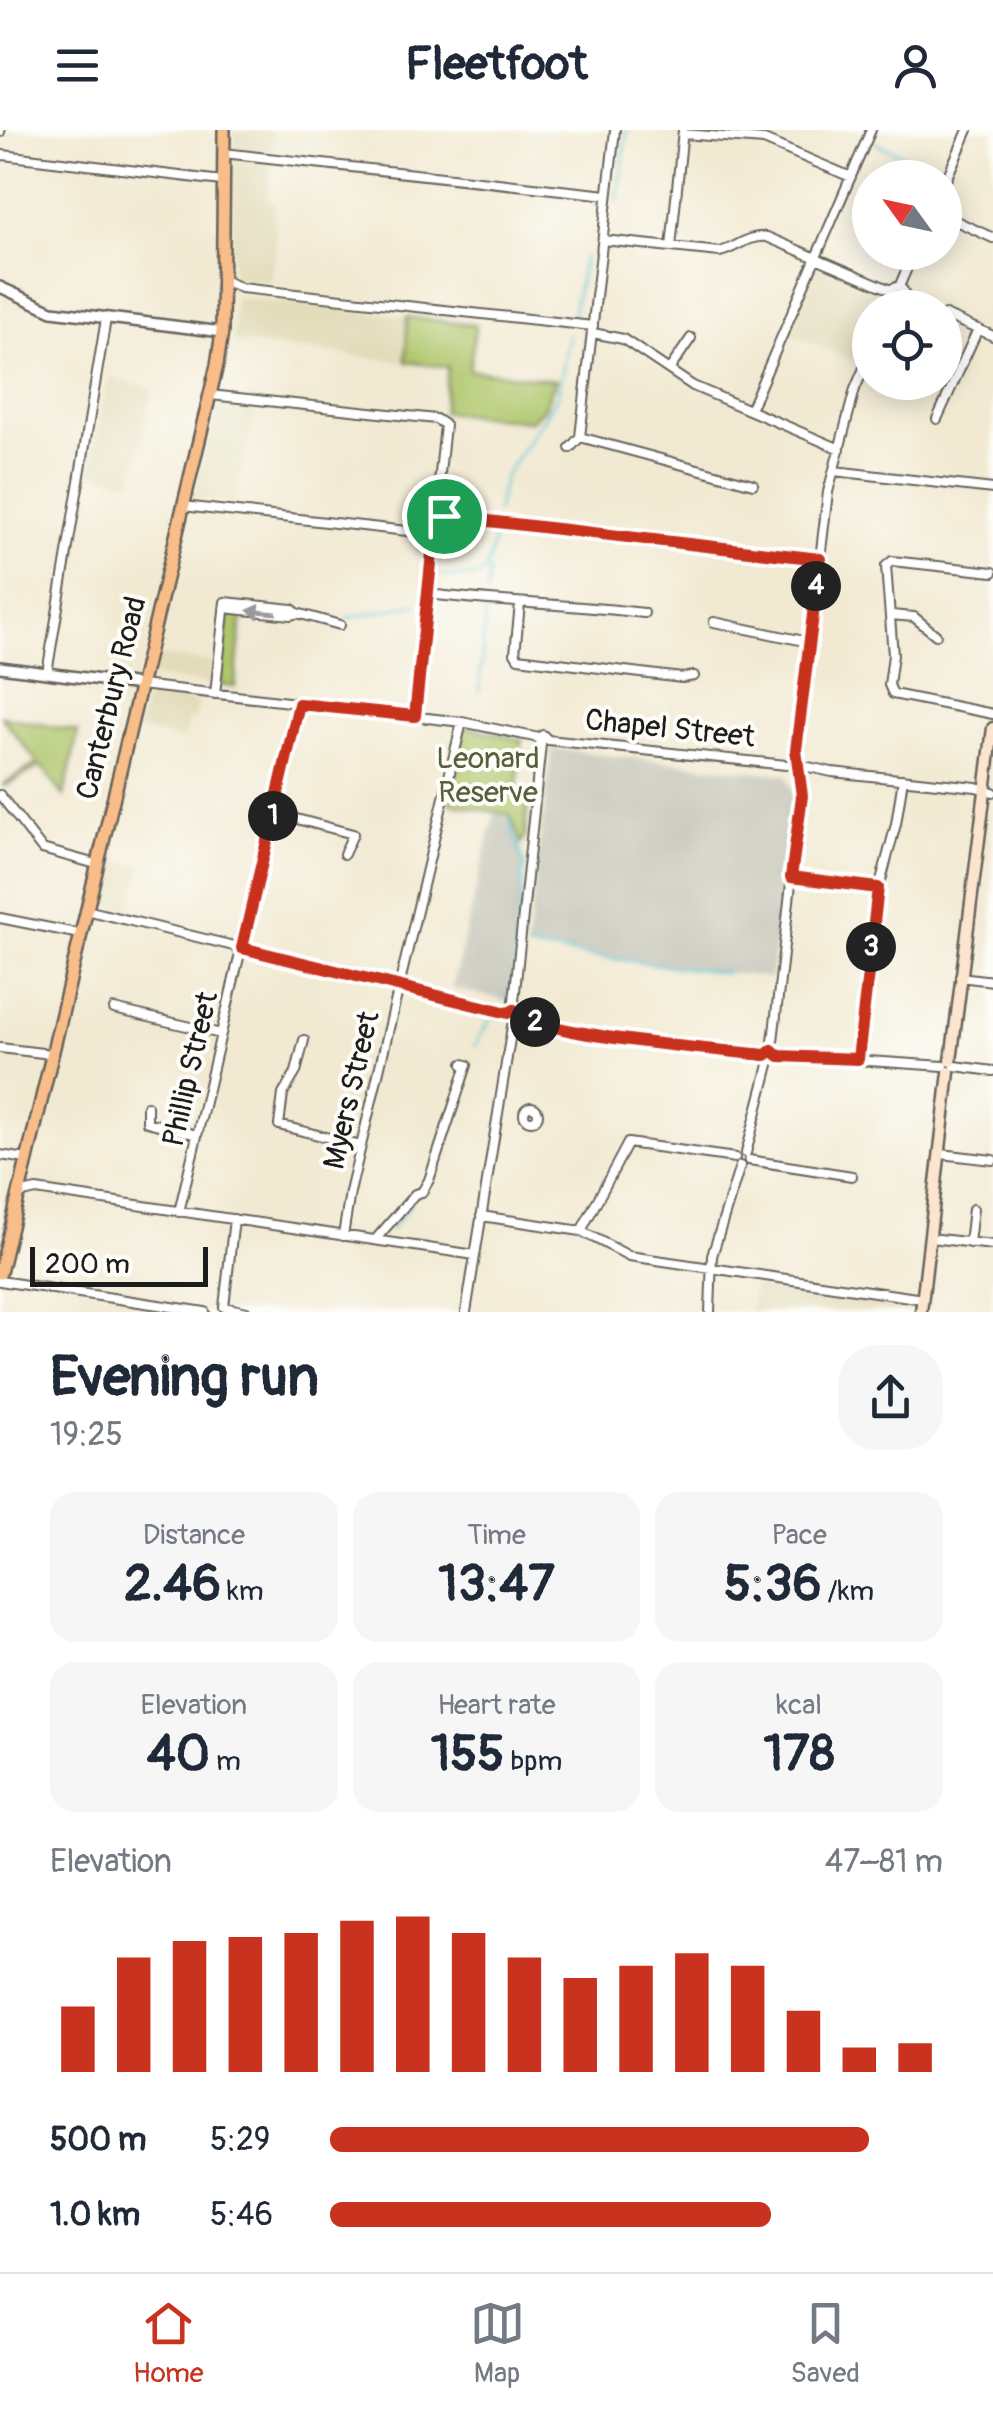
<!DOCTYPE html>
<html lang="en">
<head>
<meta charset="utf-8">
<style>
	:root { --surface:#fff; --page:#f6f6f7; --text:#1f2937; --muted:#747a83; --line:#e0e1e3; --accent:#c8321e }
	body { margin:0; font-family:Pangolin,sans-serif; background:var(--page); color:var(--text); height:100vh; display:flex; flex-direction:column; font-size:38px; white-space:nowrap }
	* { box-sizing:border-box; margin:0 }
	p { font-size:32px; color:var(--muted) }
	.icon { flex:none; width:55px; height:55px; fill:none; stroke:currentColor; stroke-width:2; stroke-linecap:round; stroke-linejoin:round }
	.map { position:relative; height:1182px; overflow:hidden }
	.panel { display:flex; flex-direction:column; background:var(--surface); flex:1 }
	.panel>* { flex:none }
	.needle { width:65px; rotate:303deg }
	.tools { position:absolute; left:852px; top:30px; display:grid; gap:20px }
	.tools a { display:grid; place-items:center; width:110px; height:110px; border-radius:50%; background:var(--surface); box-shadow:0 5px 25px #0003; font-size:50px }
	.scale { position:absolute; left:30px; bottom:25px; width:178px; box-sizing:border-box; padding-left:10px; border:5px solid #1c1c1c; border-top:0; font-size:28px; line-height:35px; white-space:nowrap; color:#1c1c1c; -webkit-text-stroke:8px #fdfcf7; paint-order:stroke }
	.pin { position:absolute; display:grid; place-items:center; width:85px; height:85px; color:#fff; margin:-42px; border:5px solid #fff; border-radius:50%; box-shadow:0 2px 10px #0007 }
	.km { position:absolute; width:50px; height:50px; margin:-25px; border-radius:50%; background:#222; color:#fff; font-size:28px; line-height:50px; text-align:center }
	.round { display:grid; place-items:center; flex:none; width:105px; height:105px; border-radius:40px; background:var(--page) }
	.summary { display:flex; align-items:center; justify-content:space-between; height:170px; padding:0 50px }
	h1 { font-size:55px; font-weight:700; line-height:75px }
	.figures { display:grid; grid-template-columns:repeat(3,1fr); gap:15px; height:170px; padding:10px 50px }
	.figures div { display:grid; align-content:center; border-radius:25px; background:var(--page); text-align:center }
	.figures b { font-size:50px; font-weight:700 }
	.figures small { font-size:28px; font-weight:400 }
	.figures p { font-size:28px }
	.chart { height:280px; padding:20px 50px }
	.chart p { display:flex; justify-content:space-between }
	.chart svg { width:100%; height:180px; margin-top:10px; stroke:var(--accent); stroke-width:6 }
	ul { padding:0 50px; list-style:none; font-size:32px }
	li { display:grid; grid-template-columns:160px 120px 1fr; align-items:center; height:75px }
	li i { height:25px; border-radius:12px; background:var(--accent) }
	header { display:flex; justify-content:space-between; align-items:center; height:130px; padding:0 50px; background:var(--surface); font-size:45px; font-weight:700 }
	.dock { display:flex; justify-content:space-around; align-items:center; height:140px; border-top:2px solid var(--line); background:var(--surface); font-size:28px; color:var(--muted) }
	.dock a { display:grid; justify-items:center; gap:5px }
	.dock .on { color:var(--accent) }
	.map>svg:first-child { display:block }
</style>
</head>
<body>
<header><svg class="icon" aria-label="menu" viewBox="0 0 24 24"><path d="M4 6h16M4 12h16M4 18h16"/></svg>Fleetfoot<svg class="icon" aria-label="person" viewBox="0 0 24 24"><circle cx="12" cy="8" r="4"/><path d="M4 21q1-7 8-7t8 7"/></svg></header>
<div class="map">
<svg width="993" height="1182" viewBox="0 0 993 1182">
	<rect width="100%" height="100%" fill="#fdfcf7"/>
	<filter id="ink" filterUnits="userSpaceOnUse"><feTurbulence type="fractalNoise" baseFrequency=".01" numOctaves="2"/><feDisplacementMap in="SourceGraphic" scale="20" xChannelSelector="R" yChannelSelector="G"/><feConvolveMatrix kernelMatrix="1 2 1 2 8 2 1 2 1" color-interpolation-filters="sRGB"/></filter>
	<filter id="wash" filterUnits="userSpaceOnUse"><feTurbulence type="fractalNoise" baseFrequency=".0048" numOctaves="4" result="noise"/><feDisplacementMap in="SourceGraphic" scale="40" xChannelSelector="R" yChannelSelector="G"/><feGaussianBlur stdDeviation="2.25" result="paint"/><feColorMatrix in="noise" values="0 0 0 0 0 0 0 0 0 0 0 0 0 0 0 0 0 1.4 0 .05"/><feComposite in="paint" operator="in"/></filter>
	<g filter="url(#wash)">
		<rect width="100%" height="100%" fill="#f1e9d1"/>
		<path fill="#e2dcba" d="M233,0H273L268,72L273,73L276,109L271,152L232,148Z
			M816,133L887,165L881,177L870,178V204L857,233L787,201Z
			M235,167L406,187V232L233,212Z
			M109,247L152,259L132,352L90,343Z
			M217,276L256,280L234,373L194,369Z
			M156,526L212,532L210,554L151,547Z
			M146,566L199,572L195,589H189L184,610L138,600Z
			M107,728L142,737L130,781L97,774Z
			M755,1155L913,1177L912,1182H749Z"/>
		<path fill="#c5c5b8" d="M552,619L786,645L793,661L771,848L527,816Z
			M495,683L507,687L518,715L525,708L521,720L523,729L510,857L503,870L452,858Z"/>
		<path fill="#afc66b" stroke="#667144" stroke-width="2.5" d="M407,187L476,195L469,240L556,250L544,278L530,291L443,282L448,237L406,232Z
			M231,481L242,483L235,557L220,555L227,484Z
			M1,586L78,602L64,666L41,636L5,656L3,654L38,633Z
			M465,596L522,610L516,666L528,669L525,708L521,713L510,685L450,673Z"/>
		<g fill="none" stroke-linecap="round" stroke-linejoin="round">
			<path stroke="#59c4d3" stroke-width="2.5" d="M875,13L932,38
				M617,72L627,0
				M572,187L584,127
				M497,382L504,348L557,267L569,205
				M439,445C487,450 488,449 494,401
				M487,463L489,440
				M347,488L417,474
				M479,562L486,478
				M528,818L727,843
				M504,870L512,856L524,734L509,689
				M475,916L491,887
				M390,1100L411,1074"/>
		</g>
	</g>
	<g filter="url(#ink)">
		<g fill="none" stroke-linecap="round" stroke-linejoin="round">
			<g stroke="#67645b" stroke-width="12">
				<path id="minor" d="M0,2V0
					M683,4L764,10L851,47
					M223,23L607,65
					M3,25L222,51
					M945,52L968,0
					M945,86L993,108
					M603,110L720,122C738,117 748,105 767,107L891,160
					M671,117L683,0
					M223,150L241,158L593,196
					M899,157L914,122
					M890 164a7 7 0 1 1 14 0a7 7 0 1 1-14 0Z
					M903,166L929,178
					M945,185L993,206
					M593,203L623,209L693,256L840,319
					M669,240L691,208
					M210,265L436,289L445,295L415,586
					M750,280L871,0
					M937,289L978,199
					M580,307L615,0
					M580,307L753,354
					M570,318L580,307
					M834,341L993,359
					M183,376L434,404
					M436,385L820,429
					M993,442L892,431L886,436L893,525L889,555L893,564L993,584
					M428,464C501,473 572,474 644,483
					M520,474L515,523L518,528L682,548L694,546
					M297,483L340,495
					M891,485L914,487L936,505
					M714,492L809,512
					M47,543L106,189
					M140,555L462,592L539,608
					M215,564L225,472L292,479L297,483L291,485L224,478
					M539,610L543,605L548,610L786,635
					M796,631L828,362L855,259L870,224
					M799,635L832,642L976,657L993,662
					M0,665L42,719L96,734
					M274,683L353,704L344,724
					M791,747L879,758
					M86,780L508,883
					M0,788L80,804
					M960,847L993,851
					M114,879L221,904
					M513,880L541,614
					M518,886L562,901L766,925
					M304,910L296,942L283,964L279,995L361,1016
					M0,918L51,924
					M772,920L801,666L797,642
					M777,925L944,936
					M858,929L879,758L896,694L903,649
					M955,936L993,941
					M147,976V992L197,1005
					M524 984a7 7 0 1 1 14 0a7 7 0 1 1-14 0Z
					M746,1023L770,931
					M941,1024L993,1030
					M0,1025L27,1029
					M749,1030L852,1046
					M19,1064L36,1060L475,1125
					M179,1082L299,573
					M481,1086L581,1101L629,1126L923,1169
					M581,1101L628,1013L735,1028
					M343,1106L350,1062L462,592
					M930,1108L993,1115
					M375,1110L415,1064L422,1062L429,1050L467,935L463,934
					M969,1113L973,1079
					M0,1151L205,1182
					M224,1177L234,1089
					M224,1177L247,1182
					M466,1182L513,890
					M710,1182L712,1126L740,1036"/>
			</g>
			<g stroke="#67645b" stroke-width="14">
				<path id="tertiary" d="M0,157L52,181L222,202
					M0,537L140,555"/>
			</g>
			<g stroke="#67645b" stroke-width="15">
				<path id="secondary" d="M951,931L993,598
					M921,1182L949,942"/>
			</g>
			<g stroke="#67645b" stroke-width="16">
				<path id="trunk" d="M0,1143L217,235L222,202L224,0"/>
			</g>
			<use href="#minor" stroke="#fff" stroke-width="8"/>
			<use href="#tertiary" stroke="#fff" stroke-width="9"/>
			<use href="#secondary" stroke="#fce5cf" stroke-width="10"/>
			<use href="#trunk" stroke="#f8bd88" stroke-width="11"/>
		</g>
		<defs><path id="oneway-solid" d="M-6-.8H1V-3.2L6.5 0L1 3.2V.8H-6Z" transform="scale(2.5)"/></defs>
		<use fill="#999" href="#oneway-solid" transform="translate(262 482) rotate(-174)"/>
	</g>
	<g fill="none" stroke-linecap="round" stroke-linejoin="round" filter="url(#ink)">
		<g stroke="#fff" stroke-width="20">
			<path id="route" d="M436,385L820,429L796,620L802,666L791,747L878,758L858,929L779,926L772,920L766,925C722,920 534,906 514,880L508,883L242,818L299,574L415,586Z"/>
		</g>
		<use href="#route" stroke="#c8321e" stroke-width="12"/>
	</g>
	<g text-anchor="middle" stroke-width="8" stroke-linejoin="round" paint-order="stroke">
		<g font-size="30" fill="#1c1c1c" stroke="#fdfcf7">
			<text transform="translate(111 568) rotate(-76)" y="10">Canterbury Road</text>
			<text transform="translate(670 598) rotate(6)" y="10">Chapel Street</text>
			<text transform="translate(190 939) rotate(-77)" y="10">Phillip Street</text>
			<text transform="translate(351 960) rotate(-77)" y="10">Myers Street</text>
		</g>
		<g font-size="30" fill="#57603c" stroke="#fdfcf7">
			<text x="488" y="638">Leonard<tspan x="488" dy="34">Reserve</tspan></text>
		</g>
	</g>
</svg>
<div class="tools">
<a><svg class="needle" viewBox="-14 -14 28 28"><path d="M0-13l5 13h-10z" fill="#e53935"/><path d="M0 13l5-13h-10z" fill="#747a83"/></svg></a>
<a><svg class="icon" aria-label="locate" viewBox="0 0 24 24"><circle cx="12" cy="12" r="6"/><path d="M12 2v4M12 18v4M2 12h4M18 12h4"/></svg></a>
</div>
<div class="scale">200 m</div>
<div class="pin" style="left:444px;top:386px;background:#1e9e55"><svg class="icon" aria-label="arrive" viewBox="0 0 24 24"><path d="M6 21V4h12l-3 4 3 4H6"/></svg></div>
<b class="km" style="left:273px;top:686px">1</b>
<b class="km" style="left:535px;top:892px">2</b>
<b class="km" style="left:871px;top:817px">3</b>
<b class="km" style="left:816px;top:456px">4</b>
</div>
<section class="panel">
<div class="summary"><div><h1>Evening run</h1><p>19:25</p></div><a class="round"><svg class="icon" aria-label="share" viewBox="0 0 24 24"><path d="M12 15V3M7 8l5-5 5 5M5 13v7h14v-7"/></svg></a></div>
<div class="figures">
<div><p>Distance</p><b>2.46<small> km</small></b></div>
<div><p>Time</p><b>13:47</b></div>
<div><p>Pace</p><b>5:36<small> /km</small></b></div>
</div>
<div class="figures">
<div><p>Elevation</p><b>40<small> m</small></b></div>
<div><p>Heart rate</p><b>155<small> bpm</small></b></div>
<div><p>kcal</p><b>178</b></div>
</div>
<div class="chart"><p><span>Elevation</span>47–81 m</p>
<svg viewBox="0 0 160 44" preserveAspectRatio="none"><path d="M5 44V28M15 44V16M25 44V12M35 44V11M45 44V10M55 44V7M65 44V6M75 44V10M85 44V16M95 44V21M105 44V18M115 44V15M125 44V18M135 44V29M145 44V38M155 44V37"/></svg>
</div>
<ul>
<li><b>500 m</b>5:29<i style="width:88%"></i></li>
<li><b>1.0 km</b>5:46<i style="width:72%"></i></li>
</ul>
</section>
<nav class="dock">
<a class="on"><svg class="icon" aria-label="home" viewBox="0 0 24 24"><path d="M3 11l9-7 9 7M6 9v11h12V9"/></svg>Home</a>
<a><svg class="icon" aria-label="map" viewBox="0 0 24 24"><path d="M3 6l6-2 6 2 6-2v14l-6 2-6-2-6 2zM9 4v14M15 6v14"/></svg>Map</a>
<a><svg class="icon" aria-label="saved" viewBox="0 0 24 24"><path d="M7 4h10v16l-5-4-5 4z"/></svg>Saved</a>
</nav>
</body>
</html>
